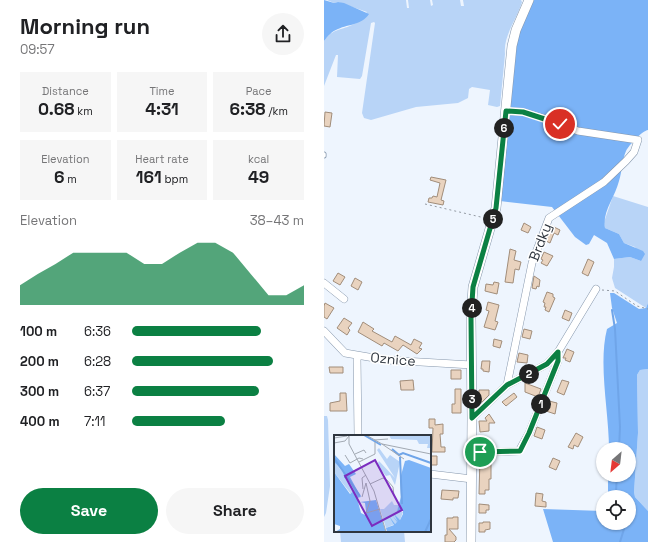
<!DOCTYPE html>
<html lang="en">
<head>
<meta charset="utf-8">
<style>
	:root { --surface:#fff; --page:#f6f6f6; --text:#202124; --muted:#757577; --accent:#0b8043 }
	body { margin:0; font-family:"Space Grotesk",sans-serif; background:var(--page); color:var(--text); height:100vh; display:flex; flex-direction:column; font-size:15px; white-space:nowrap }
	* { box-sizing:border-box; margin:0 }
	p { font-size:13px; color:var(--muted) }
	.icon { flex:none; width:22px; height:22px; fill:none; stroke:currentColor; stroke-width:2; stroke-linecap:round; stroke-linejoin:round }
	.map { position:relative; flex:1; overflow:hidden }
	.panel { display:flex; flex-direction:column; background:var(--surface); width:324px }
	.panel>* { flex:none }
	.needle { width:26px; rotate:208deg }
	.controls { position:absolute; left:272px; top:442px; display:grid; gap:8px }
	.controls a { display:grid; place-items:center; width:40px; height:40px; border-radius:50%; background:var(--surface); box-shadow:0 1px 3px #0004; font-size:20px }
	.pin { position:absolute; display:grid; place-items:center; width:34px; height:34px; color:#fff; margin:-17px; border:2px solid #fff; border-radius:50%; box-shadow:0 1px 4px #0007 }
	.km { position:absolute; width:20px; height:20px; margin:-10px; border-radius:50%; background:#222; color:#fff; font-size:11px; line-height:20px; text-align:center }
	.round { display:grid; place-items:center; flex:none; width:42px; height:42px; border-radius:21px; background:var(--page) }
	.overview { display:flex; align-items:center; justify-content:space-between; height:68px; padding:0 20px }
	h1 { font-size:22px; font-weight:700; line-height:30px }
	.metrics { display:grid; grid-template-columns:repeat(3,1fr); gap:6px; height:68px; padding:4px 20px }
	.metrics div { display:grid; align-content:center; border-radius:0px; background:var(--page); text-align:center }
	.metrics b { font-size:17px; font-weight:700 }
	.metrics small { font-size:11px; font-weight:400 }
	.metrics p { font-size:11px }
	.chart { height:112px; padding:8px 20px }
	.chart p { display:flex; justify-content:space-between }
	.chart svg { width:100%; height:72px; margin-top:4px; fill:var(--accent); opacity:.7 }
	.primary-button { display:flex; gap:8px; margin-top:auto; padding:8px 20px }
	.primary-button a { flex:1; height:46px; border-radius:24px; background:var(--accent); color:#fff; font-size:16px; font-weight:700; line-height:46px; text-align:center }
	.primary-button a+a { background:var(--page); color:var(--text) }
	ul { padding:0 20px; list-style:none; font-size:13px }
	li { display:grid; grid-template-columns:64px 48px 1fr; align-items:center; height:30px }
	li i { height:10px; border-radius:5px; background:var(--accent) }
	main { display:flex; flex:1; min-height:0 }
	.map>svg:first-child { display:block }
</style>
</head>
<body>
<main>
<section class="panel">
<div class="overview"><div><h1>Morning run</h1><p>09:57</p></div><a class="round"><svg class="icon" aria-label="share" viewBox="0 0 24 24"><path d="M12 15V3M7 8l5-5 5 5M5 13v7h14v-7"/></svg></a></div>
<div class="metrics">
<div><p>Distance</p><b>0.68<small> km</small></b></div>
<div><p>Time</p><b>4:31</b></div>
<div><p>Pace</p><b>6:38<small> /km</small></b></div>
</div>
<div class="metrics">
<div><p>Elevation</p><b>6<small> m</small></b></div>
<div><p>Heart rate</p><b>161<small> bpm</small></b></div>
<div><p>kcal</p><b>49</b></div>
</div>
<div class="chart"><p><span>Elevation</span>38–43 m</p>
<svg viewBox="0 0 160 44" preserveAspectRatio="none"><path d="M0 44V32L10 25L20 19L30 12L40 12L50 12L60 12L70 19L80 19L90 12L100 6L110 6L120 12L130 25L140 38L150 38L160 32V44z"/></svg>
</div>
<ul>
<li><b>100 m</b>6:36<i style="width:75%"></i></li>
<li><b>200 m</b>6:28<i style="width:82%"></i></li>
<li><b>300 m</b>6:37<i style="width:74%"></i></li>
<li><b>400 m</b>7:11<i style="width:54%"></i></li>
</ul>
<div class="primary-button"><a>Save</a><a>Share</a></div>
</section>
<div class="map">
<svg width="324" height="542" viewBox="0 0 324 542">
	<rect width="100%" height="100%" fill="#eef5fe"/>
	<path fill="#b8d4f7" d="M3,0H82L83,8H85L84,0H106L107,6L109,5L108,0H136L137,6H140L139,0H197L198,2C193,19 179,36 181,54L176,106L173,107L164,105L166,90L148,87L145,89L144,98L134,103L92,107L47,120L40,118L38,113L51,23L50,22L47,23L38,76L36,79L13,77L14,55H12L0,86V41C10,28 15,31 28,25C34,23 39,16 43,12L14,2L10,3Z
		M289,196L324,207V303L322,308L291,288L288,278L290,267V259L306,257L317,261L311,247L300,243L295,234L281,228L280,222Z
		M324,369V511L311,497L310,492L314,433L313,375L316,370Z
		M0,416H3L4,420L6,486L2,513L0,517Z
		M16,531H80L81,542H17Z"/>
	<path fill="#7bb3f7" d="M0,0L10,3L14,2L20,3L45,14C38,25 25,24 14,29C8,31 4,36 0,41Z
		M209,0H324V130C318,131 305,145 302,151C298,160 298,172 295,181C291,197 278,212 281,228L295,234L300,243L319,251L321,254L317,261L306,257L290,259L283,243L270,235L265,244L262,245L251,237L228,207L176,201L193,38Z
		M286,293H290L315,309L322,308L324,303V369L316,370L313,375L314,433L310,492L311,497L324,511V542H229L219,509L279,511V523H305V497H284V475H305V449H285C285,412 274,364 283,329L293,323L288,308Z"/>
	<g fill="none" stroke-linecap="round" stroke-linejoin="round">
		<path stroke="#6fa5e9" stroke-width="2" d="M288,310L291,329L296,427L295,449
			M293,475L292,491L293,497
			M296,542L300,529L299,523"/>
	</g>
	<path fill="#e9d3bf" stroke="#a18d7a" d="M1,112L8,113L6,127L0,126Z
		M107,177L122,180L117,200L120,201L119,205L104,202L105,198H108L109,196L113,197L116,183L106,180Z
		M200,223L207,227L204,233L197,230Z
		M228,226L236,230L234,235L230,233L226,243L222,241Z
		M186,249L192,251L190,260L197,262L195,270L191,269L189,283L181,282Z
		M220,252L229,256L223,266L217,263L219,260L217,259Z
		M264,259L270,262L264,276L258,273Z
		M14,273L21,277L16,285L9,281Z
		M210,276L216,280L215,287L213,286L212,289L208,288Z
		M31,278L38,282L34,290L27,286Z
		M170,282L175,283L173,294L161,291L162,284L169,285Z
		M223,292L229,294V297L231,298L225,312L221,310L222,307H220L221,303L219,302Z
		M164,302L175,305L171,321L174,322L171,330L160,327L165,311L162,310Z
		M1,303L10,308L3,319L0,317V306Z
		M241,310L248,313L245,321L238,318Z
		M20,318L28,323L24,328L26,330L23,335L13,328Z
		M39,322L50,329L48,331L68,342L71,336L87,345L90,339L98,343L95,348L98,349L93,354L79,345L74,351L60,343L58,346L34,332Z
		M200,329L208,331L206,339L198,337Z
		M170,339L178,341L176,348L169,346Z
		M243,349L250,352L246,362L241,360L242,358H239Z
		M195,353L204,355L203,363L193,362Z
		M158,361H166L165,372L159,371V369H157Z
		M5,367H19V373H6Z
		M127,370H137V379H127Z
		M89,380L90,390H77L76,381Z
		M238,380L245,382L240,395L233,392Z
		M201,383L217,389L214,397L201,392Z
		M131,389H137V413H128V404H131Z
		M155,390H165V395L158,402H156L155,399Z
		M16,393H22L23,411H6V403L16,401Z
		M190,393L193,397L182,406L178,402Z
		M225,401L233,403L231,414L222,411Z
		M165,414L171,423H165V431L156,432L155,421H163L161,418Z
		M105,419H111V425L119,424V434H116L117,447H121V452H108L109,428H105Z
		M213,427L221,430L218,439L210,436Z
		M252,433L259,437L254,447L250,445L249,449L244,447Z
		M107,456H113V465H107Z
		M161,457V463H164V464H167V479H165V490H161V494H155L156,458Z
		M229,458L236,461L232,470L225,467Z
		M118,490L135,491L134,498H129V500L117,499Z
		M212,493L219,494L218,501L222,502V507L211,506Z
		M155,504L165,505V510H162V513H155Z
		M129,517H134V529H125L132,537V540L130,542H121V535H123V518H129Z
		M159,522H166V529L161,530V532H155V523H159Z"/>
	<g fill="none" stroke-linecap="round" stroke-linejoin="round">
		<g stroke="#8697ac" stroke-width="5">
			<path id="lane" d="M0,156V154"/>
		</g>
		<g stroke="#8697ac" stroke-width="8">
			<path id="street" d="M181,111L199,112L222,119L254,131L314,140L310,152L302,161L280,182L225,218L208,263L183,385
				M0,283L20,299
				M0,331L21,353L62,360L148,365
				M33,356L34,436
				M148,418L183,385L223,364L234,352L272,289
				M148,453L195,451L205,433L234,361V352
				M106,474L148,479"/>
		</g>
		<g stroke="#8697ac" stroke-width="10">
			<path id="secondary" d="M147,542L148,418L147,317L149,287L172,208L188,46L192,30L205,0"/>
		</g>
		<path stroke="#939aa3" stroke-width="1" stroke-dasharray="2 3" stroke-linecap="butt" d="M101,204L161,218
			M278,290L291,291L313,306L324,309"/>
		<use href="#lane" stroke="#fff" stroke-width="3.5"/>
		<use href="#street" stroke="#fff" stroke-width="7"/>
		<use href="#secondary" stroke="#fff" stroke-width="9"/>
	</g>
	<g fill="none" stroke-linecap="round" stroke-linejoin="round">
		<g stroke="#fff" stroke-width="8">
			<path id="route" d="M156,452L196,451L205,433L234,361V352L223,364L183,385L148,418L147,318L149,287L172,208L182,111L199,112L236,124"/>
		</g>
		<use href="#route" stroke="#0b8043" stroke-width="5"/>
	</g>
	<g text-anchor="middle" stroke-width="3" stroke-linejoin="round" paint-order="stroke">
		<g font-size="14" fill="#2f363f" stroke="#fff">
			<text transform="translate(216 242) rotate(-69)" y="5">Brdky</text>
			<text transform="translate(69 359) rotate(5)" y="5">Oznice</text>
		</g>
	</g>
	<g transform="translate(10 435)">
		<rect width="97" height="97" fill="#eef5fe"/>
		<path d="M55,0H97V13H93L94,9H85L83,5L57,4ZM45,13L53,24L56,20L66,27L61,50L56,40L52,41L43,30L45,26L61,43L43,15ZM0,27L9,37L10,43L15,45L20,56L17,59L0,37ZM67,65L63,76L69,77L66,85L64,84L65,87L52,93L46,74H50L58,66L60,70H64Z" fill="#b8d4f7"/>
		<path d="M0,19L11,31L15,29L22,39L16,42L27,62L23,63L27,78L31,80L32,76L31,68L26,67L42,65L52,97H1L6,94V91L0,89V37L16,59L20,56L15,45L10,43L9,36L0,27ZM75,25L97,33V97H53L52,93L60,90L55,81L61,89L63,87L58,80L64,87L60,79L66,85L69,79V76H63L67,62L66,44L71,26Z" fill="#7bb3f7"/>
		<path fill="none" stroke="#6fa5e9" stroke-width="2" d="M30,0L47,10M58,14L65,20L69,18L97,28M66,22L68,69M0,23L26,61M91,97L97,84"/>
		<path fill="none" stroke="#a2a9b2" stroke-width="1" d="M15,0V9L40,56L52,97M32,0L48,9L97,19M0,3L13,1M40,5L54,4M0,8L11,6L15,1M48,9L70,24M21,19L30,15L32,18M11,20L16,28L25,23L29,24M25,27L41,19V7M36,49L49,43L53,45L59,52L60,61M29,54L28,43L32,40M28,62L32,48M32,78L36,66L32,48M32,78L46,74"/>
		<path fill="#7b2cbf" fill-opacity="0.15" stroke="#7b2cbf" stroke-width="2" d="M41,25L68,75L38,91L11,41Z"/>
		<rect width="97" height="97" fill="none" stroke="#2f363f" stroke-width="2"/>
	</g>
</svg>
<div class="controls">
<a><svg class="needle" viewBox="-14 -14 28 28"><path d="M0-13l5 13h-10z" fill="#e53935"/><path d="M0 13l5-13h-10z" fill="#757577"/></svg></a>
<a><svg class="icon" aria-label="locate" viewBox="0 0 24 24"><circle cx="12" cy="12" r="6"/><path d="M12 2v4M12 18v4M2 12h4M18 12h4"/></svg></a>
</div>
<div class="pin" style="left:156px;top:452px;background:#1e9e55"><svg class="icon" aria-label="arrive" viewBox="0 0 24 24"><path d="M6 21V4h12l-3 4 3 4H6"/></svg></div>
<div class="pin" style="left:236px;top:124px;background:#d93025"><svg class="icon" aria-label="check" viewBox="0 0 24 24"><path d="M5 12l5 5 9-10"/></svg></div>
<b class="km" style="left:217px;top:404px">1</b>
<b class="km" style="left:205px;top:374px">2</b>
<b class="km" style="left:148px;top:399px">3</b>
<b class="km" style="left:148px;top:308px">4</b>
<b class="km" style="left:169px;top:219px">5</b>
<b class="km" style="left:180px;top:128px">6</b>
</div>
</main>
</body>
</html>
